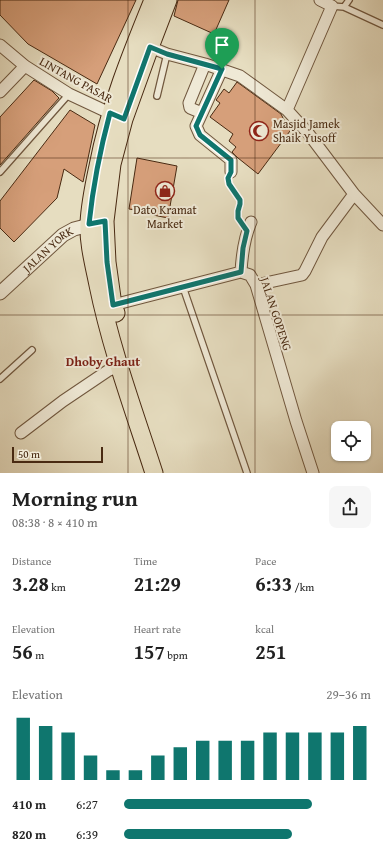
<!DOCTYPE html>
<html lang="en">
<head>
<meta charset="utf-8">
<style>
	:root { --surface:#fff; --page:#f6f6f6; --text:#222; --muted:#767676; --accent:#0f766e }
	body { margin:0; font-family:"Gentium Book Plus",serif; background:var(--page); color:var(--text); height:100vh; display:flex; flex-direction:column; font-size:15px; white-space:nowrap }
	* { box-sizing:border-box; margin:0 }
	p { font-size:13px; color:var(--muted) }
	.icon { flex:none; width:22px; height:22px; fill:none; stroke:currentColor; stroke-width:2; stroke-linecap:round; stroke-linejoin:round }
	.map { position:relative; height:473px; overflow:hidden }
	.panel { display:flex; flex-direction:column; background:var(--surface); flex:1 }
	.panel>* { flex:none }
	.tools { position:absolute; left:331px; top:421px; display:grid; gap:8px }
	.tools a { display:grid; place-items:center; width:40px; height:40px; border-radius:8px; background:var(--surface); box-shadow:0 1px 3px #0004; font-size:20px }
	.scale { position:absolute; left:12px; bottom:10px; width:91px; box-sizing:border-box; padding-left:4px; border:2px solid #492a12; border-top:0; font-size:11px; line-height:14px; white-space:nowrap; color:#492a12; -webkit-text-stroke:3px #efe9d6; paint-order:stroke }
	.pin { position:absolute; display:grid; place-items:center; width:34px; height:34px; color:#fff; margin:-41px -17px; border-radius:50% 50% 50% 0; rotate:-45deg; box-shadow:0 0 4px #0007 }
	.pin .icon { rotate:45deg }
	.round { display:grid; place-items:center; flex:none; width:42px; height:42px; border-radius:8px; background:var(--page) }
	.overview { display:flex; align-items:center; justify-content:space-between; height:68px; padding:0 12px }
	h1 { font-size:22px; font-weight:800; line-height:30px }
	.figures { display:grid; grid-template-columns:repeat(3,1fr); gap:6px; height:68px; padding:4px 12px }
	.figures div { display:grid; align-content:center }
	.figures b { font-size:20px; font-weight:800 }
	.figures small { font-size:11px; font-weight:400 }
	.figures p { font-size:11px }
	.chart { height:112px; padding:8px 12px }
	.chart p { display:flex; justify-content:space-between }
	.chart svg { width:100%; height:72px; margin-top:4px; stroke:var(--accent); stroke-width:6 }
	ul { padding:0 12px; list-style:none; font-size:13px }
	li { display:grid; grid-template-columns:64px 48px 1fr; align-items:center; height:30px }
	li i { height:10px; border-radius:5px; background:var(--accent) }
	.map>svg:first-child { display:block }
</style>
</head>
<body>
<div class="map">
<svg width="383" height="473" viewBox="0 0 383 473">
	<rect width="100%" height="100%" fill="#e6ddc0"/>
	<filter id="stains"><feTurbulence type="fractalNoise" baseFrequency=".005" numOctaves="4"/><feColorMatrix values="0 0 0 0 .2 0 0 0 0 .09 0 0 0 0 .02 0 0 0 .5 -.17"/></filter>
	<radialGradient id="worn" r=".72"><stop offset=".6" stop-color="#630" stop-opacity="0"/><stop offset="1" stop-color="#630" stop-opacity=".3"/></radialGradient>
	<path fill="#d69f7a" stroke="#492a12" d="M0,0H136L97,84L28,44L0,15Z
		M178,0H229L214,34L174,16Z
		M34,80L52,91L59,98L0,165V117Z
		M237,82L281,114L284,120L293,127L258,174L238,158L232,152L236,147L229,141L233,134L210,117L220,103L216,100L224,89L229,93Z
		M70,110L95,125L83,182L64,169L57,198L14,242L0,228V201Z
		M137,158L177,166L168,218L153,215L154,213L129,209Z"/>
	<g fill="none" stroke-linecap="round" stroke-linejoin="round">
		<g stroke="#70573e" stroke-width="8">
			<path id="service" d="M332,6L344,7L383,25
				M344,7L349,0
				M157,96L167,54
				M0,172L69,94
				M183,287L247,473
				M0,379L32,350"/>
		</g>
		<g stroke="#70573e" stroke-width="13">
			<path id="minor" d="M320,0L332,6L287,110L308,133L354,194L383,225
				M0,45L25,66L69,94L116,116
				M150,47L167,54L205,64L240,76L287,110
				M205,64L189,103L190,108L202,113L196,126L200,135L231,160V172
				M0,92L25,66
				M202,113L222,69
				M241,272C242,254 244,238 251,222
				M256,285L302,275L305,271L322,237L354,194
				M113,305L241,272L250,275L256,285L296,421L313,473
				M21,433L63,401L109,370L120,366"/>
		</g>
		<g stroke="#70573e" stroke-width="15">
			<g id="tertiary">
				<path id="s1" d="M0,293L63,235L74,229L97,223"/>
			</g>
		</g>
		<g stroke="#492a12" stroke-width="19">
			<path id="primary" d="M153,0C131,54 109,108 98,166C94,185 90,203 89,223C88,243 94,265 98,285C111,349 134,411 154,473
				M116,313L113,305L107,262L105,221L112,164L124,119L150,47L168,0"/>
		</g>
		<path stroke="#492a12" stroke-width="2" stroke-dasharray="1 2" stroke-linecap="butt" d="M229,183C232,189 238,194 240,200C242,206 235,210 240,220"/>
		<use href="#service" stroke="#efe9d6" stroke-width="5.5"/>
		<use href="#minor" stroke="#efe9d6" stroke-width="11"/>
		<use href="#tertiary" stroke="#efe9d6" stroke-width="13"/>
		<use href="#primary" stroke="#e6ddc0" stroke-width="17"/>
	</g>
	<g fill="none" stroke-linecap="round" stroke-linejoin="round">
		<g stroke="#fff" stroke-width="8">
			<path id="route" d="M150,47L167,54L222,69L196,126L200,135L231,160V172L228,178L229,184L240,200V204L238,211V218L247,231L243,248L241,272L113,305L107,262L105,221L89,224C93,186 100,150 110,113L124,119Z"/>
		</g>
		<use href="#route" stroke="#0f766e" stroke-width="5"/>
	</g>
	<path fill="none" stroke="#492a12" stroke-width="1" stroke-opacity="0.55" d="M128,0V473M255,0V473M0,158H383M0,315H383"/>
	<defs>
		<g id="mosque-ring" transform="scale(1)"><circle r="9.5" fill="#efe9d6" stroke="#8f2418" stroke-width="1.5"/><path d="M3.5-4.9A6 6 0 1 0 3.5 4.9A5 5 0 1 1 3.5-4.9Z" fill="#8f2418"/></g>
		<g id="shop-ring" transform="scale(1)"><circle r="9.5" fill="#efe9d6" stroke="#8f2418" stroke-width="1.5"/><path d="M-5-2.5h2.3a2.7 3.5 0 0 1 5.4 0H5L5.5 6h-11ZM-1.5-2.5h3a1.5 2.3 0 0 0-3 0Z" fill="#8f2418"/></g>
	</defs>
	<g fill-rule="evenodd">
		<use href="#mosque-ring" x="259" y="131"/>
		<use href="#shop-ring" x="165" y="191"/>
	</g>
	<g text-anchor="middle" stroke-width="4" stroke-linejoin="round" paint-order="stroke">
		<g font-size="12" fill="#492a12" stroke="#efe9d6">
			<text transform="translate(76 80) rotate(29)" y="4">LINTANG PASAR</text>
			<text dy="4" stroke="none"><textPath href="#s1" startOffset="65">JALAN YORK</textPath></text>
			<text transform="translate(276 314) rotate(72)" y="4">JALAN GOPENG</text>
		</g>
		<g font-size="12" fill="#492a12" stroke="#efe9d6" text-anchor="start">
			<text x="273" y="128">Masjid Jamek<tspan x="273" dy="14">Shaik Yusoff</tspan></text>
			<text x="165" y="214" text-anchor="middle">Dato Kramat<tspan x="165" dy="14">Market</tspan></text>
		</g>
		<g font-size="13" font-weight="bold" fill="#7a1f14" stroke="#efe9d6">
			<text x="103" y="366">Dhoby Ghaut</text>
		</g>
	</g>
	<rect width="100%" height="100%" filter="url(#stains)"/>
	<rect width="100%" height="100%" fill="url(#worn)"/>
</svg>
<div class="tools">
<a><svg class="icon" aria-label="locate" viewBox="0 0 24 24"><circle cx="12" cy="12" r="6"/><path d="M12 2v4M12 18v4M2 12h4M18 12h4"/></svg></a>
</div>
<div class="scale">50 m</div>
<div class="pin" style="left:222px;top:69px;background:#1e9e55"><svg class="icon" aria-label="arrive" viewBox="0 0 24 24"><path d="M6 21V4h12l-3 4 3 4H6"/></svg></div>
</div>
<section class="panel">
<div class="overview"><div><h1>Morning run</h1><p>08:38 · 8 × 410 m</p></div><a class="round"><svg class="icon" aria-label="share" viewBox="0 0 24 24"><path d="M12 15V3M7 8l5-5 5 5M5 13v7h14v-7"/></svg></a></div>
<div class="figures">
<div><p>Distance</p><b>3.28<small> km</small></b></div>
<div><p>Time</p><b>21:29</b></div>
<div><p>Pace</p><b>6:33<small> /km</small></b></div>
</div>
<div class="figures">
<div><p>Elevation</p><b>56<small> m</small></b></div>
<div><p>Heart rate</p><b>157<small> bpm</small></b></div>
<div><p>kcal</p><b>251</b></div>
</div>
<div class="chart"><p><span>Elevation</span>29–36 m</p>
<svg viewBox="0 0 160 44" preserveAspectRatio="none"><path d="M5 44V6M15 44V11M25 44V15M35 44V29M45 44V38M55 44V38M65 44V29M75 44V24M85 44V20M95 44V20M105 44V20M115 44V15M125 44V15M135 44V15M145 44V15M155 44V11"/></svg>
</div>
<ul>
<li><b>410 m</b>6:27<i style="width:76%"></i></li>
<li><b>820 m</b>6:39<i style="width:68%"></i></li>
</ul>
</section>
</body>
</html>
